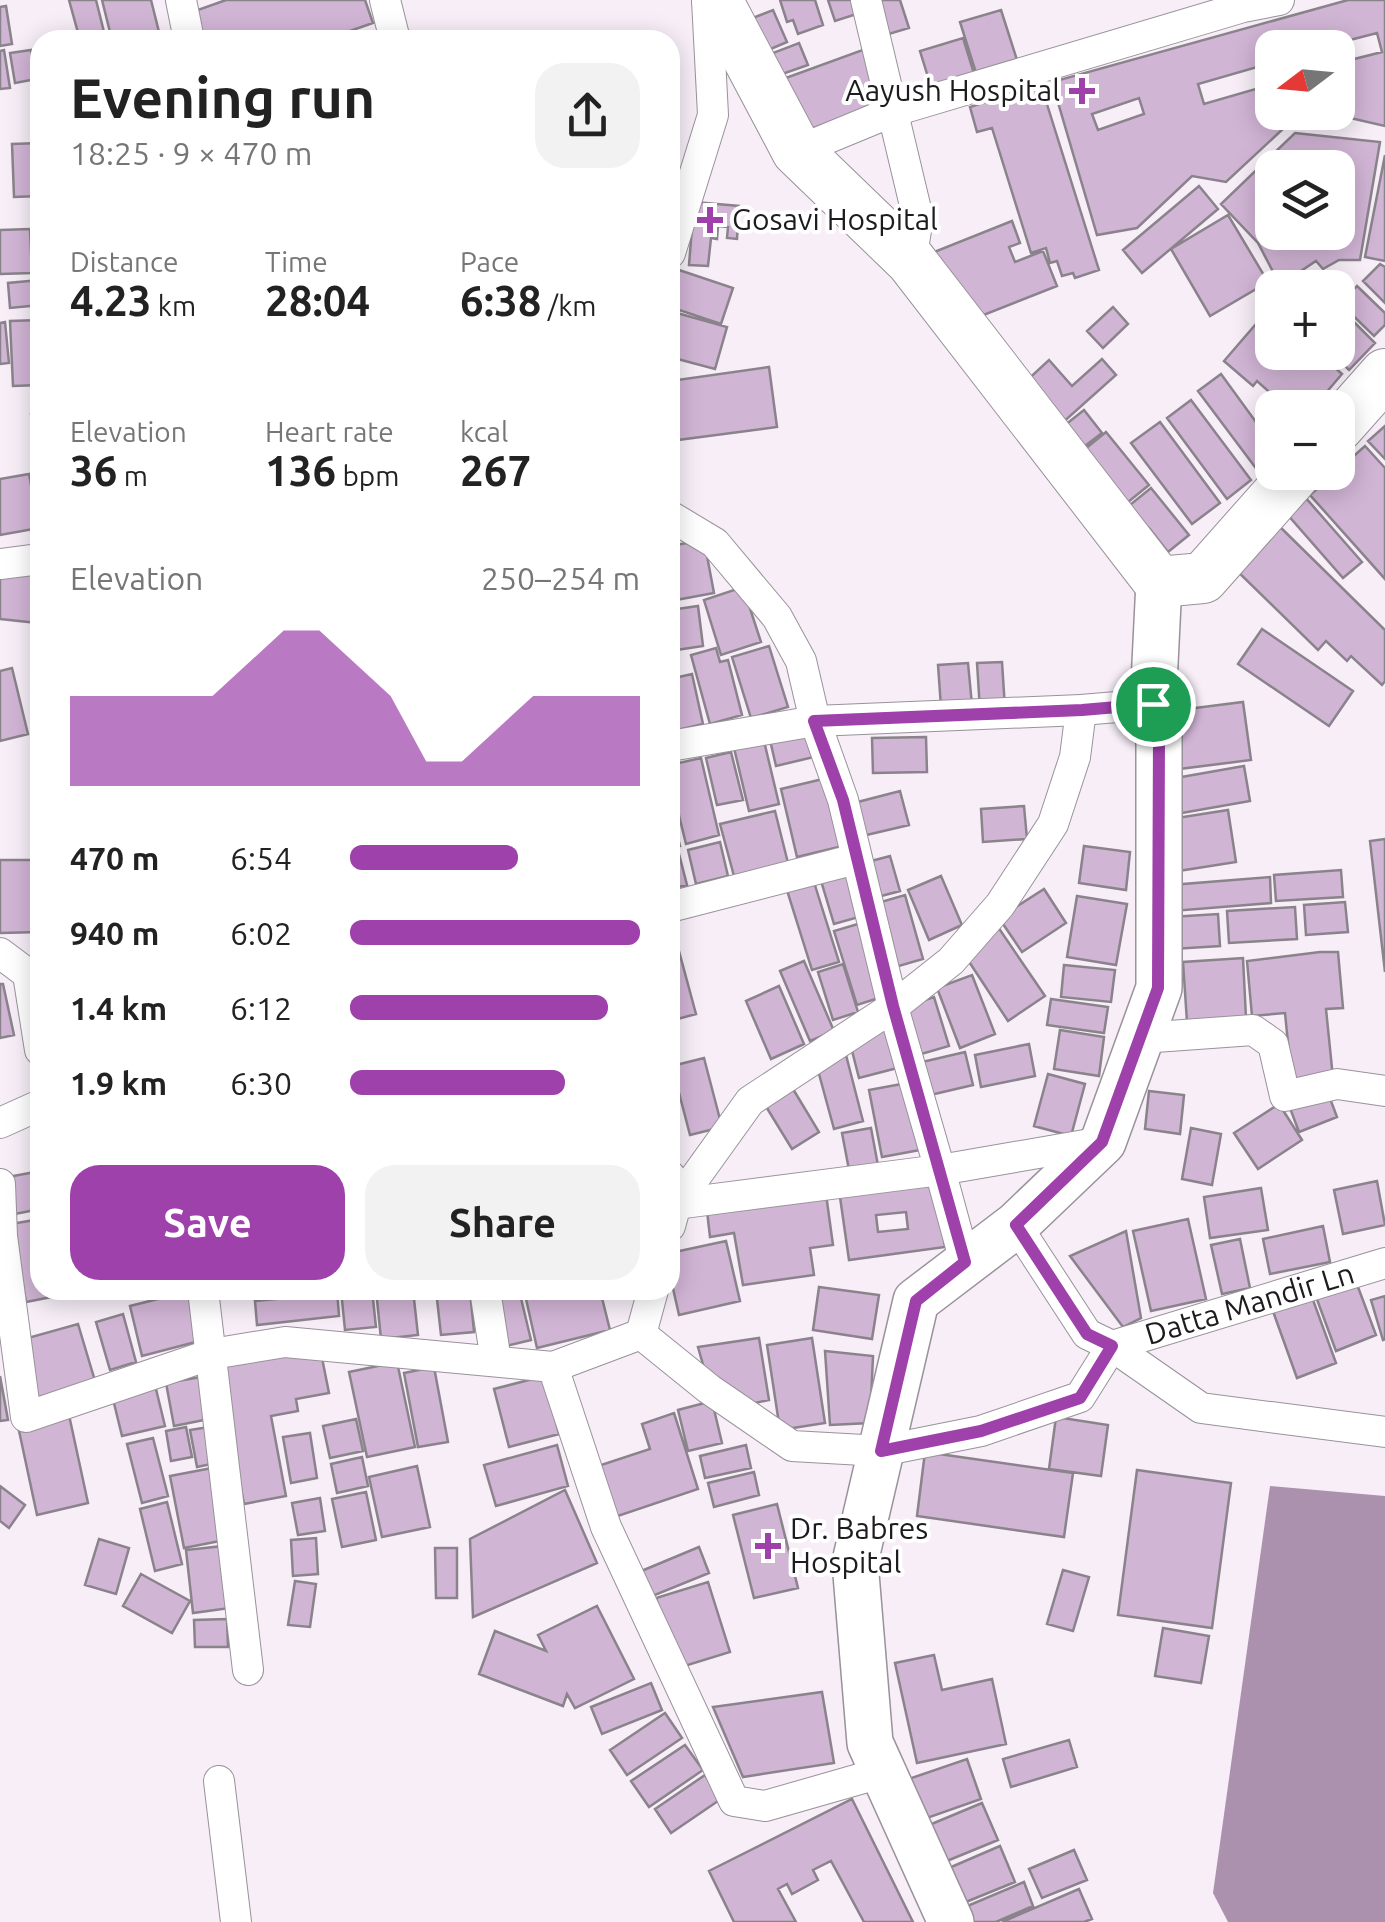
<!DOCTYPE html>
<html lang="en">
<head>
<meta charset="utf-8">
<style>
	:root { --surface:#fff; --page:#f2f2f2; --text:#222; --muted:#767676; --accent:#9e41ab }
	body { margin:0; font-family:Ubuntu,sans-serif; background:var(--page); color:var(--text); height:100vh; display:flex; flex-direction:column; font-size:38px; white-space:nowrap }
	* { box-sizing:border-box; margin:0 }
	p { font-size:32px; color:var(--muted) }
	.icon { flex:none; width:55px; height:55px; fill:none; stroke:currentColor; stroke-width:2; stroke-linecap:round; stroke-linejoin:round }
	.map { position:relative; flex:1; overflow:hidden }
	.side { position:absolute; left:30px; top:30px; width:650px; height:1270px; display:flex; flex-direction:column; background:var(--surface); border-radius:30px; box-shadow:0 5px 25px #0003 }
	.side>* { flex:none }
	.needle { width:65px; rotate:254deg }
	.fabs { position:absolute; left:1255px; top:30px; display:grid; gap:20px }
	.fabs a { display:grid; place-items:center; width:100px; height:100px; border-radius:20px; background:var(--surface); box-shadow:0 5px 25px #0003; font-size:50px }
	.pin { position:absolute; display:grid; place-items:center; width:85px; height:85px; color:#fff; margin:-42px; border:5px solid #fff; border-radius:50%; box-shadow:0 2px 10px #0007 }
	.round { display:grid; place-items:center; flex:none; width:105px; height:105px; border-radius:30px; background:var(--page) }
	.overview { display:flex; align-items:center; justify-content:space-between; height:170px; padding:0 40px }
	h1 { font-size:55px; font-weight:700; line-height:75px }
	.stats { display:grid; grid-template-columns:repeat(3,1fr); gap:15px; height:170px; padding:10px 40px }
	.stats div { display:grid; align-content:center }
	.stats b { font-size:42px; font-weight:700 }
	.stats small { font-size:28px; font-weight:400 }
	.stats p { font-size:28px }
	.chart { height:280px; padding:20px 40px }
	.chart p { display:flex; justify-content:space-between }
	.chart svg { width:100%; height:180px; margin-top:10px; fill:var(--accent); opacity:.7 }
	.action { display:flex; gap:20px; margin-top:auto; padding:20px 40px }
	.action a { flex:1; height:115px; border-radius:30px; background:var(--accent); color:#fff; font-size:40px; font-weight:700; line-height:115px; text-align:center }
	.action a+a { background:var(--page); color:var(--text) }
	ul { padding:0 40px; list-style:none; font-size:32px }
	li { display:grid; grid-template-columns:160px 120px 1fr; align-items:center; height:75px }
	li i { height:25px; border-radius:12px; background:var(--accent) }
	.map>svg:first-child { display:block }
</style>
</head>
<body>
<div class="map">
<svg width="1385" height="1922" viewBox="0 0 1385 1922">
	<rect width="100%" height="100%" fill="#f7eef8"/>
	<path fill="#ac91af" d="M1270,1486L1385,1496V1922H1228L1213,1893Z"/>
	<path fill="#d1b5d5" stroke="#8a838b" stroke-width="2.5" fill-rule="evenodd" d="M69,0H96L106,40H80Z
		M102,0H151L161,40H112Z
		M226,0H365L373,23L324,40H205L195,11Z
		M780,0H815L823,25L798,34L793,20L787,22Z
		M828,0H859L863,12L835,21Z
		M871,0H900L909,28L882,36Z
		M1348,0H1385V126L1333,114L1300,113L1226,182L1192,176L1137,228L1097,235L1052,82ZM1377,33L1382,52L1338,63V112H1272V48H1319ZM1257,67L1263,87L1204,104L1198,84ZM1139,98L1144,114L1098,130L1092,114Z
		M6,6L12,44L0,46V7Z
		M773,10L787,42L754,56L740,23Z
		M1001,10L1018,63L977,76L960,22Z
		M963,38L975,77L932,90L920,51Z
		M799,43L808,65L768,79L760,58Z
		M868,48L888,101L803,132L783,79Z
		M4,50L10,88L0,89V51Z
		M31,50L36,79L15,83L10,53Z
		M1040,82L1099,270L1075,278L1073,273L1062,276L1057,261L1050,263L1046,248L1031,253L992,128L977,132L970,107L1001,97L1003,103L1022,98L1019,88Z
		M1295,133L1380,142L1360,260H1339L1323,269L1316,261L1280,285L1258,243L1221,204ZM1272,168H1338V232H1272Z
		M40,143V196L14,197L12,144Z
		M1385,155V261L1365,257Z
		M1199,186L1218,209L1142,273L1123,250Z
		M694,202L739,206L737,239L727,238L728,227L718,226L717,239L711,238L708,266L689,265Z
		M1228,215L1268,282L1210,316L1171,249Z
		M1012,221L1020,243L1009,247L1015,262L1043,251L1057,286L971,320L929,254Z
		M30,229L32,273L0,274V230Z
		M1380,264L1385,267V303L1363,281Z
		M679,270L733,288L721,324L670,307Z
		M39,280L40,305L10,308L8,283Z
		M1357,286L1385,313V325L1374,336L1340,303Z
		M1338,306L1375,343L1349,370L1331,352H1338Z
		M1113,307L1128,324L1103,348L1087,331Z
		M1268,310L1272,314V352H1317L1342,374L1313,408H1272V419L1264,412L1276,398L1257,381L1253,386L1224,361Z
		M670,311L727,327L715,369L670,357Z
		M40,320V385L13,386L10,321Z
		M5,322L9,363L0,364V323Z
		M1102,359L1116,375L1060,425L1023,384L1049,360L1072,386Z
		M769,367L777,427L670,441V381Z
		M1221,374L1272,444V460L1258,471L1198,391Z
		M1191,400L1251,480L1227,499L1167,418Z
		M1084,410L1102,433L1073,455L1055,433Z
		M40,412V453L31,414Z
		M1160,422L1220,503L1192,524L1131,443Z
		M1385,426V459L1368,441Z
		M1106,432L1149,485L1117,511L1074,458Z
		M1365,446L1385,468V579L1310,495Z
		M29,474L39,528L0,535V479Z
		M1151,488L1189,535L1168,552L1149,528L1120,513Z
		M1305,497L1362,562L1343,578L1287,514Z
		M1275,522L1385,630V681L1382,685L1351,656L1347,661L1326,641L1318,650L1232,566Z
		M704,540L714,593L676,600L670,546Z
		M0,570L40,575L38,623L0,619Z
		M743,587L761,642L721,655L704,600Z
		M698,606L703,646L670,651V610Z
		M1262,629L1353,691L1329,726L1238,664Z
		M769,646L788,707L751,718L732,657Z
		M716,648L720,662L728,660L742,715L710,724L691,655Z
		M1002,662L1005,708L980,710L977,663Z
		M968,663L972,705L941,707L938,665Z
		M12,668L28,734L0,741V671Z
		M692,674L703,724L670,732V679Z
		M1243,702L1251,760L1171,770L1163,712Z
		M816,729L822,755L776,766L770,740Z
		M926,737L927,772L873,773L872,738Z
		M764,741L779,804L749,811L734,748Z
		M731,752L743,800L717,805L706,758Z
		M701,758L719,835L686,844L670,779V765Z
		M1244,766L1250,801L1176,814L1170,779Z
		M827,778L843,846L797,857L781,789Z
		M900,791L909,825L858,837L850,804Z
		M670,805L680,846L670,848Z
		M1024,806L1027,839L983,842L981,809Z
		M1228,810L1236,862L1172,872L1164,820Z
		M775,811L788,863L734,876L720,824Z
		M1385,839V972L1370,841Z
		M720,842L728,876L696,884L688,850Z
		M1084,846L1130,852L1126,890L1079,883Z
		M678,850L687,885L670,889V852Z
		M890,856L900,891L870,899L860,864Z
		M0,860H38L40,932L0,933Z
		M845,867L859,917L834,924L819,874Z
		M1341,870L1343,897L1276,901L1274,875Z
		M941,876L962,925L929,940L908,890Z
		M1270,877L1271,903L1173,911L1171,885Z
		M813,879L839,962L812,970L786,887Z
		M1044,889L1066,923L1022,952L999,918Z
		M905,895L923,959L892,968L874,904Z
		M1077,896L1127,904L1116,965L1067,957Z
		M1345,902L1348,932L1306,935L1304,905Z
		M1295,907L1297,939L1229,943L1227,911Z
		M1218,914L1220,946L1173,949L1171,917Z
		M861,923L885,996L857,1005L834,931Z
		M998,927L1045,996L1008,1021L962,951Z
		M670,929H673L696,1014L670,1021Z
		M1320,952H1338L1343,1008L1326,1009L1333,1078L1292,1083L1285,1013L1252,1016L1247,961Z
		M1243,958L1246,1018L1187,1022L1183,962Z
		M804,961L834,1031L810,1041L780,971Z
		M843,964L858,1012L833,1020L818,972Z
		M1064,965L1115,970L1111,1002L1061,997Z
		M972,975L995,1034L960,1048L937,988Z
		M0,984H3L14,1035L0,1038Z
		M779,986L804,1044L771,1059L746,1001Z
		M934,997L949,1046L918,1055L904,1007Z
		M1051,999L1108,1007L1104,1033L1047,1025Z
		M891,1028L901,1067L859,1078L849,1039Z
		M1060,1030L1104,1037L1099,1076L1054,1069Z
		M1029,1044L1035,1076L981,1087L975,1055Z
		M965,1052L973,1085L926,1096L918,1063Z
		M846,1055L863,1121L834,1129L816,1063Z
		M704,1058L722,1127L690,1135L672,1066Z
		M1048,1074L1085,1084L1071,1136L1034,1126Z
		M907,1083L920,1150L882,1157L869,1090Z
		M790,1084L819,1132L792,1149L762,1100Z
		M1149,1091L1184,1095L1180,1134L1145,1129Z
		M1328,1093L1337,1117L1299,1132L1290,1108Z
		M1279,1104L1302,1140L1258,1169L1234,1133Z
		M871,1128L879,1171L850,1175L842,1133Z
		M1191,1128L1221,1134L1212,1185L1182,1179Z
		M40,1171V1209L15,1214L8,1177Z
		M936,1178L945,1247L849,1260L839,1190ZM906,1212L908,1229L878,1232L876,1215Z
		M1377,1181L1385,1225L1343,1234L1334,1190Z
		M1261,1188L1268,1230L1210,1238L1204,1197Z
		M826,1194L833,1245L810,1248L814,1275L743,1285L734,1233L710,1237L707,1211Z
		M40,1219V1290L82,1291L26,1302L11,1224Z
		M1188,1219L1206,1299L1151,1311L1133,1231Z
		M1323,1226L1330,1262L1270,1274L1263,1239Z
		M1126,1231L1141,1318L1123,1327L1070,1256Z
		M1240,1239L1250,1288L1222,1294L1211,1245Z
		M726,1241L740,1301L679,1315L670,1275V1253Z
		M1355,1279L1376,1335L1336,1351L1315,1294Z
		M819,1287L879,1295L872,1339L813,1330Z
		M1309,1289L1336,1363L1297,1378L1270,1303Z
		M194,1290L207,1339L142,1356L130,1306Z
		M286,1290H337L339,1316L257,1325L255,1301L287,1298Z
		M341,1290H372L376,1327L345,1330Z
		M376,1290H413L418,1335L381,1339Z
		M436,1290H470L474,1332L441,1335Z
		M489,1290H519L531,1340L502,1347Z
		M524,1290H600L610,1330L537,1348Z
		M1385,1296V1339L1383,1340L1371,1300Z
		M123,1314L136,1362L110,1370L96,1322Z
		M78,1324L95,1381L33,1399L17,1341Z
		M759,1338L769,1400L746,1405L708,1382L698,1347Z
		M812,1338L825,1423L780,1430L767,1345Z
		M320,1348L329,1393L296,1399L298,1411L271,1416L286,1496L244,1504L216,1361Z
		M825,1351L873,1356L870,1423L830,1425Z
		M397,1362L415,1447L367,1457L349,1372Z
		M434,1367L448,1442L418,1447L404,1373Z
		M0,1376L8,1420L0,1421Z
		M544,1376L559,1434L509,1447L494,1389Z
		M201,1377L209,1419L174,1426L166,1383Z
		M155,1385L165,1426L122,1436L112,1395Z
		M712,1401L722,1443L688,1451L678,1410Z
		M674,1413L698,1489L612,1518L595,1467L650,1449L642,1424Z
		M69,1415L88,1503L37,1515L18,1426Z
		M1056,1417L1108,1425L1101,1476L1049,1469Z
		M356,1419L363,1451L330,1458L323,1426Z
		M186,1427L192,1457L171,1461L166,1431Z
		M209,1427L216,1463L197,1467L190,1430Z
		M310,1433L317,1478L291,1483L283,1437Z
		M153,1438L168,1496L142,1503L127,1444Z
		M557,1445L568,1486L496,1506L484,1465Z
		M746,1445L751,1468L705,1478L700,1456Z
		M925,1452L1073,1473L1064,1537L917,1516Z
		M362,1457L368,1486L337,1493L331,1464Z
		M417,1466L430,1527L382,1537L369,1477Z
		M212,1468L225,1540L184,1548L170,1476Z
		M1137,1470L1231,1483L1212,1628L1118,1615Z
		M754,1472L759,1495L714,1507L708,1483Z
		M0,1486L25,1505L9,1528L0,1521Z
		M565,1490L597,1563L473,1617L470,1539Z
		M366,1492L376,1540L342,1547L332,1499Z
		M320,1498L325,1531L298,1535L292,1503Z
		M167,1502L182,1564L155,1571L140,1509Z
		M777,1504L798,1588L754,1598L733,1515Z
		M316,1538L318,1574L293,1576L291,1540Z
		M99,1539L129,1548L116,1594L85,1585Z
		M223,1546L230,1608L193,1613L186,1550Z
		M699,1547L709,1573L650,1597L639,1572Z
		M435,1548H457V1598H436Z
		M1063,1570L1089,1577L1073,1631L1047,1624Z
		M141,1574L190,1601L172,1633L123,1606Z
		M295,1581L316,1584L310,1627L288,1625Z
		M708,1582L730,1652L678,1668L656,1598Z
		M597,1606L634,1679L575,1708L567,1694L563,1706L479,1674L495,1631L546,1651L538,1635Z
		M227,1619L228,1647H195L194,1620Z
		M1163,1628L1209,1636L1201,1683L1155,1676Z
		M934,1655L942,1690L992,1679L1006,1744L917,1763L895,1663Z
		M651,1683L662,1710L602,1734L591,1707Z
		M822,1692L834,1763L743,1777L713,1707Z
		M665,1713L682,1738L627,1775L610,1750Z
		M1069,1740L1077,1767L1011,1787L1003,1759Z
		M685,1745L703,1770L649,1807L631,1781Z
		M967,1759L981,1799L910,1824L897,1783Z
		M705,1775L721,1799L671,1833L655,1809Z
		M852,1799L913,1922H864L831,1861L813,1870L818,1880L792,1894L787,1884L778,1889L796,1922H734L709,1871Z
		M982,1803L998,1840L937,1865L922,1828Z
		M1000,1846L1015,1882L956,1906L942,1871Z
		M1074,1850L1087,1880L1042,1898L1029,1869Z
		M1024,1882L1033,1906L996,1922H963L958,1910Z
		M1079,1889L1092,1919L1084,1922H1002Z"/>
	<g fill="none" stroke-linecap="round" stroke-linejoin="round">
		<g stroke="#99929a" stroke-width="32">
			<g id="street">
				<path d="M181,0L189,40"/>
				<path d="M385,0L395,40"/>
				<path d="M866,0L918,218L911,261"/>
				<path d="M797,151L894,111L1243,7L1279,0"/>
				<path d="M670,253L713,115L707,0"/>
				<path d="M670,516L715,543L777,617L801,661L815,721L843,800L893,1007L750,1101L676,1204L670,1226"/>
				<path d="M0,564L40,559"/>
				<path d="M1081,710L1075,757L1053,824L1000,905L951,961L893,1007L940,1170L1102,1142"/>
				<path d="M670,746L815,721L1081,710L1153,704"/>
				<path d="M670,907L856,859"/>
				<path d="M0,953L28,974L40,977"/>
				<path d="M28,974L40,1050"/>
				<path d="M1141,1038L1253,1030L1273,1044L1285,1096L1337,1084L1385,1091"/>
				<path d="M0,1123L40,1105"/>
				<path d="M670,1176L676,1204L940,1170L965,1262"/>
				<path d="M0,1184L2,1236L26,1417L212,1354L285,1342L553,1367L606,1527L734,1801L765,1806L884,1772"/>
				<path d="M1016,1225L1087,1334L1112,1346L1201,1408L1385,1432"/>
				<path d="M203,1290L248,1670"/>
				<path d="M485,1290L496,1361"/>
				<path id="s1" d="M641,1334L709,1389L792,1446L881,1451L981,1431L1080,1397L1112,1346L1385,1263"/>
				<path d="M553,1367L641,1334L653,1290"/>
				<path d="M219,1781L236,1922"/>
			</g>
		</g>
		<g stroke="#99929a" stroke-width="48">
			<path id="secondary" d="M951,1922L870,1743L855,1562L916,1301L1016,1225L1103,1142L1159,988V734L1153,704L1159,582"/>
		</g>
		<g stroke="#99929a" stroke-width="52">
			<path id="primary" d="M717,0L797,151L911,261L1159,582L1203,578L1297,472
				M1338,427L1385,374"/>
		</g>
		<use href="#street" stroke="#fff" stroke-width="30"/>
		<use href="#secondary" stroke="#fff" stroke-width="45"/>
		<use href="#primary" stroke="#fff" stroke-width="50"/>
	</g>
	<g fill="none" stroke-linecap="round" stroke-linejoin="round">
		<g stroke="#fff" stroke-width="20">
			<path id="route" d="M1153,704L1159,734L1158,988L1102,1142L1016,1225L1087,1334L1112,1346L1080,1398L981,1431L881,1451L916,1301L965,1262L893,1006L843,800L814,721L1082,710Z"/>
		</g>
		<use href="#route" stroke="#9e41ab" stroke-width="12"/>
	</g>
	<g fill="#9e41ab" stroke="#fff" stroke-width="4">
		<path d="M1077 76h10v10h10v10h-10v10h-10v-10h-10v-10h10z"/>
		<path d="M705 205h10v10h10v10h-10v10h-10v-10h-10v-10h10z"/>
		<path d="M763 1531h10v10h10v10h-10v10h-10v-10h-10v-10h10z"/>
	</g>
	<g text-anchor="middle" stroke-width="8" stroke-linejoin="round" paint-order="stroke">
		<g font-size="30" fill="#1e1b1f" stroke="#fff" text-anchor="start">
			<text x="1060" y="101" text-anchor="end">Aayush Hospital</text>
			<text x="732" y="230">Gosavi Hospital</text>
			<text x="790" y="1539">Dr. Babres<tspan x="790" dy="34">Hospital</tspan></text>
		</g>
		<g font-size="30" fill="#1e1b1f" stroke="#fff">
			<text dy="10" stroke="none"><textPath href="#s1" startOffset="688">Datta Mandir Ln</textPath></text>
		</g>
	</g>
</svg>
<div class="fabs">
<a><svg class="needle" viewBox="-14 -14 28 28"><path d="M0-13l5 13h-10z" fill="#e53935"/><path d="M0 13l5-13h-10z" fill="#767676"/></svg></a>
<a><svg class="icon" aria-label="layers" viewBox="0 0 24 24"><path d="M12 4l9 5-9 5-9-5zM3 14l9 5 9-5"/></svg></a>
<a>+</a>
<a>−</a>
</div>
<div class="pin" style="left:1153px;top:704px;background:#1e9e55"><svg class="icon" aria-label="arrive" viewBox="0 0 24 24"><path d="M6 21V4h12l-3 4 3 4H6"/></svg></div>
<section class="side">
<div class="overview"><div><h1>Evening run</h1><p>18:25 · 9 × 470 m</p></div><a class="round"><svg class="icon" aria-label="share" viewBox="0 0 24 24"><path d="M12 15V3M7 8l5-5 5 5M5 13v7h14v-7"/></svg></a></div>
<div class="stats">
<div><p>Distance</p><b>4.23<small> km</small></b></div>
<div><p>Time</p><b>28:04</b></div>
<div><p>Pace</p><b>6:38<small> /km</small></b></div>
</div>
<div class="stats">
<div><p>Elevation</p><b>36<small> m</small></b></div>
<div><p>Heart rate</p><b>136<small> bpm</small></b></div>
<div><p>kcal</p><b>267</b></div>
</div>
<div class="chart"><p><span>Elevation</span>250–254 m</p>
<svg viewBox="0 0 160 44" preserveAspectRatio="none"><path d="M0 44V22L10 22L20 22L30 22L40 22L50 14L60 6L70 6L80 14L90 22L100 38L110 38L120 30L130 22L140 22L150 22L160 22V44z"/></svg>
</div>
<ul>
<li><b>470 m</b>6:54<i style="width:58%"></i></li>
<li><b>940 m</b>6:02<i style="width:100%"></i></li>
<li><b>1.4 km</b>6:12<i style="width:89%"></i></li>
<li><b>1.9 km</b>6:30<i style="width:74%"></i></li>
</ul>
<div class="action"><a>Save</a><a>Share</a></div>
</section>
</div>
</body>
</html>
